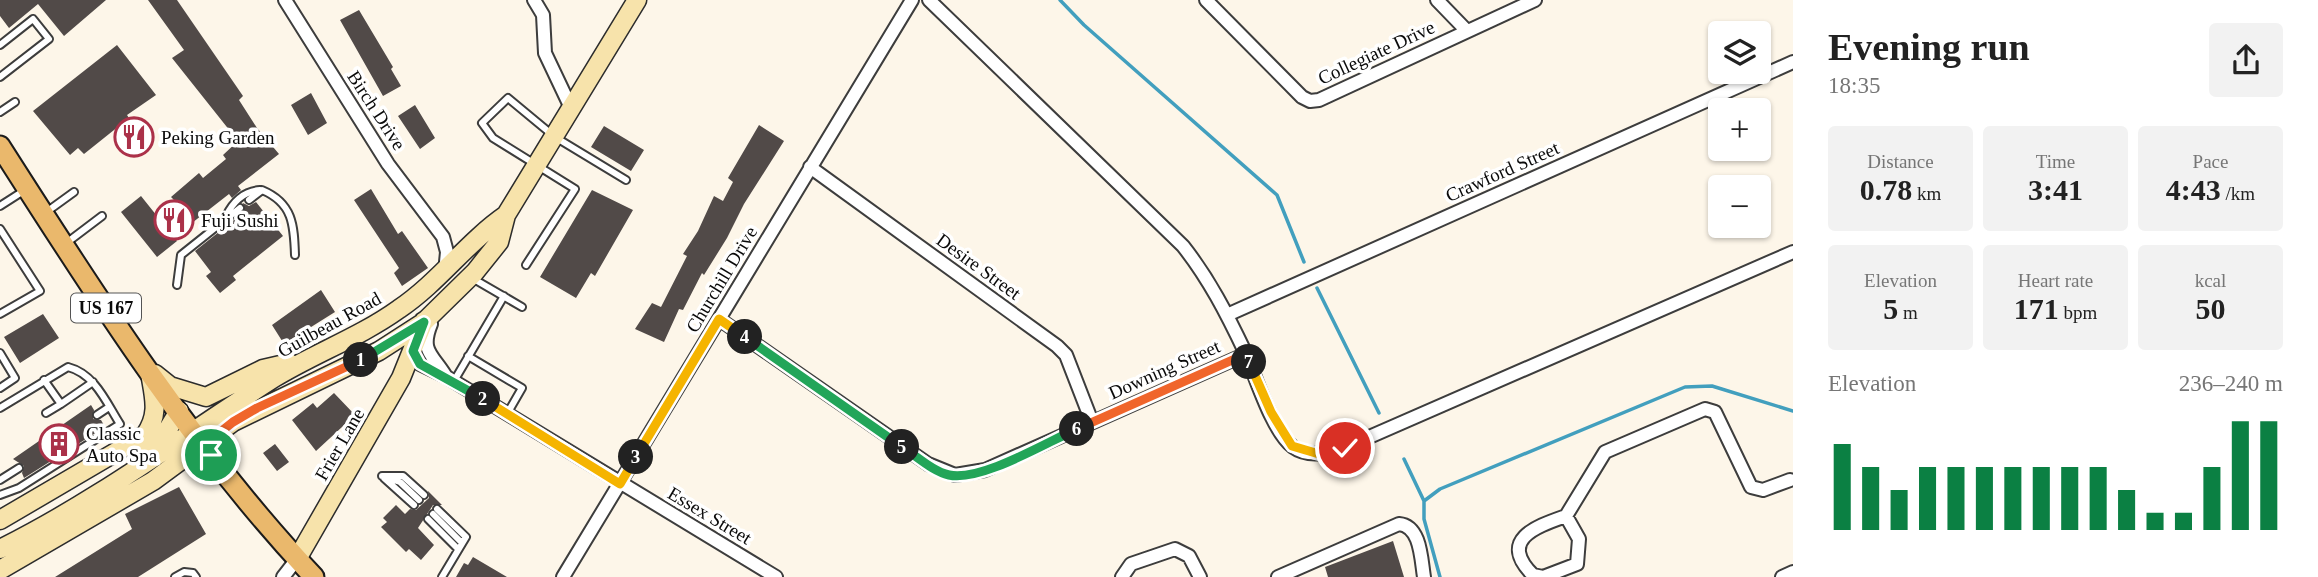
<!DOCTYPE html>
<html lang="en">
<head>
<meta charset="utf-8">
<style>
	:root { --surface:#fff; --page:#f2f2f2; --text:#222; --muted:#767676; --accent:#0b8043 }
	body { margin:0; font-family:"Times New Roman",serif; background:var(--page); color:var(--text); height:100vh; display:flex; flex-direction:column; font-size:26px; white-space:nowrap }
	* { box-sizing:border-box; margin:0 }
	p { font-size:23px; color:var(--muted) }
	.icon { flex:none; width:38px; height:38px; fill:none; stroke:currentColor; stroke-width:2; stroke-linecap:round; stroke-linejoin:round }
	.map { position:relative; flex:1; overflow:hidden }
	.details { display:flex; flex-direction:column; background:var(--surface); width:525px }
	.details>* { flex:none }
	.buttons { position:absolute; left:1708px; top:21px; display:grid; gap:14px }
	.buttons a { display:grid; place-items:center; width:63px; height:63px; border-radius:7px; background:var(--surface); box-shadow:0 2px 5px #0004; font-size:35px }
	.pin { position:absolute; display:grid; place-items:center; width:60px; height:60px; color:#fff; margin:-30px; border:4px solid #fff; border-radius:50%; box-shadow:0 2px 7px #0007 }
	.km { position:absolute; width:35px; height:35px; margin:-18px; border-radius:50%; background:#222; color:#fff; font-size:19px; line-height:35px; text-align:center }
	.round { display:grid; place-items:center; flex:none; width:74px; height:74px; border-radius:7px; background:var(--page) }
	.summary { display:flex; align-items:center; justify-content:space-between; height:119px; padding:0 35px }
	h1 { font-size:38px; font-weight:600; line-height:52px }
	.metrics { display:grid; grid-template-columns:repeat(3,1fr); gap:10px; height:119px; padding:7px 35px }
	.metrics div { display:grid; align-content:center; border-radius:7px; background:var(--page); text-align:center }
	.metrics b { font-size:30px; font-weight:600 }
	.metrics small { font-size:19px; font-weight:400 }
	.metrics p { font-size:19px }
	.chart { height:196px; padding:14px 35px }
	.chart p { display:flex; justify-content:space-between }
	.chart svg { width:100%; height:126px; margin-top:7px; stroke:var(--accent); stroke-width:6 }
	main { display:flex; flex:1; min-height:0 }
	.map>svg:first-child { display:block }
</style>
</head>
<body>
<main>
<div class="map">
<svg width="1793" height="577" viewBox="0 0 1793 577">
	<rect width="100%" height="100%" fill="#fdf6e9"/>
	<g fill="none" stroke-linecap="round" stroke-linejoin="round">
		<path stroke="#429fbe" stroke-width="3.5" d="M1060,0L1084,25L1277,195L1304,262
			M1317,288L1379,413
			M1404,459L1424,501V519L1440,577
			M1424,501L1440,489L1685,387L1712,386L1793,411"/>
	</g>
	<path fill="#514a48" d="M0,0H106L64,36L38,4L9,28L0,16Z
		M148,0H177L243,96L239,100L257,128L279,154L238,186L241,190L232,198L229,194L174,237L177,241L157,257L121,212L141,196L157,216L175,201L171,197L199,173L203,178L226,159L223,155L238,141L172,58L184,50Z
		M359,10L393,67L391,69L401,86L383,96L340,20Z
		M117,45L156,95L127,115L129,118L84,154L78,148L70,155L33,111Z
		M311,93L327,123L308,135L291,105Z
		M415,105L435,138L420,149L398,116Z
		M759,125L784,141L744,204L727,238L704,275L702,273L683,310L679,309L664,342L635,329L652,303L661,307L687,256L683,254L698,231L714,196L723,201L733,182L728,178Z
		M604,126L644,150L631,171L591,147Z
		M371,189L398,234L402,231L428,268L402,286L394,273L399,268L354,200Z
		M592,190L633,210L595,276L591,273L576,298L540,277Z
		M256,202L283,236L233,276L236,280L220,293L206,276L211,272L195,251L244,212L243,203L249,206Z
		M321,290L335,312L284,344L272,325Z
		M43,314L59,338L20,363L4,337Z
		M334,393L355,415L316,451L292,420L313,403L317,408Z
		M91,405L94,410L93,419L101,420L105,427L24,478L22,473L24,466L13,459Z
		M275,444L289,462L277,471L263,453Z
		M179,487L206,534L138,577H55L132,529L125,514Z
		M428,491L442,505H433L418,528L434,545L421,560L409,549L406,552L381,527L387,522L383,518L396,505L405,514L410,509L416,510L429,498Z
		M1393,541L1404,577H1328L1325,567Z
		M473,557L507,577H456L464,563L468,565Z"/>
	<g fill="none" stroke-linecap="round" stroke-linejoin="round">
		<g stroke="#3d3d3d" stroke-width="10">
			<path id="lane" d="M0,45L33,19L49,39L0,77
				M0,112L15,102
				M249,200L262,190C293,203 294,225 295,255
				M0,206L25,190
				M45,213L74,192
				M226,216C233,202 244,191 260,190
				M0,229L40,291L0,314
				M65,244L102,216
				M526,265L575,189L493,138L482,123L508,98L555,137L626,180
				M472,278L522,307
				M177,285L181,255L240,208
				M0,353L15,378L0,388
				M468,356L522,388L507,414
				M44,380L61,404L93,382
				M454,381L504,296
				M0,408L68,367C95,374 106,402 120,424L19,488L0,495
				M46,413L61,404
				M97,415L109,407
				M382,476H403L424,495
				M384,478L414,505
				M387,478L400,482L419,500
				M0,480L19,468
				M437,509L466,537L442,577
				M433,514L461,542
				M428,519L458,549
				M175,577L184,572L193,573L196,577"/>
		</g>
		<g stroke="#3d3d3d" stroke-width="16">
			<path id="street" d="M285,0L388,164L443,237L447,252L445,272
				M534,0L543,15L545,53L572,110
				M929,0L1183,246C1209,279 1227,314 1245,352C1256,377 1272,431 1293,447C1308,458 1328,453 1344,448L1793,252
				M1206,0L1302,97L1310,101L1319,100L1535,0
				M1437,0L1467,31
				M810,167L1057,346L1066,355L1092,422
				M1227,315L1793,62
				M719,319L928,464L955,475L985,470L1246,354
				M431,324C420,351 432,354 445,375
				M413,350L420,364L445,376L776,577
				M1566,516L1579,539L1577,564L1543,577L1533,575C1497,539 1538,526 1566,516L1605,452L1705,409L1715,412L1751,487L1763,490L1790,480
				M283,577L297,559
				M563,577L912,0
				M1122,577L1131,564L1175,549L1189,556L1200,577
				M1278,577L1399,524C1421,526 1421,559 1424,577
				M1782,577L1793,572"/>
		</g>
		<g stroke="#2c2c2c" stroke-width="21">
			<path id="secondary" d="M155,374L170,386L206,397L263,369L289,363
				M139,451L165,434L179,411
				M0,520L145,435C160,414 154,397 150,373
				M0,549C97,501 183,436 274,378C315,353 360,337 399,309C439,282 467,242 506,215
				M297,559L401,378L424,321
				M0,570L153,481L233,422L379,351L424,322L475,272L499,242L506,215L637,0"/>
		</g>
		<g stroke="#1b1b1b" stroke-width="23">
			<path id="primary" d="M0,146C95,295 192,448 314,577"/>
		</g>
		<use href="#lane" stroke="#fff" stroke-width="6"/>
		<use href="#street" stroke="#fff" stroke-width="12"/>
		<use href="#secondary" stroke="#f7e3ab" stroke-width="18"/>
		<use href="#primary" stroke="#eab86c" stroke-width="19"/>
	</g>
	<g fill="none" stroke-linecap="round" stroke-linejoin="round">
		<g stroke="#fff" stroke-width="14">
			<path id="split-1" d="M211,455L204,445L233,422L257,408L361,360"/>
		</g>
		<g stroke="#fff" stroke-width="14">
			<path id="split-2" d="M361,360L424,322L413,351L420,364L483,399"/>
		</g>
		<g stroke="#fff" stroke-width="14">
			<path id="split-3" d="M483,399L620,484L636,457"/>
		</g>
		<g stroke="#fff" stroke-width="14">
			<path id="split-4" d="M636,457L719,319L745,337"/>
		</g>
		<g stroke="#fff" stroke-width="14">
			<path id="split-5" d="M745,337L902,447"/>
		</g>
		<g stroke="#fff" stroke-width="14">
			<path id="split-6" d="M902,447C917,456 932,471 949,475C981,482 1047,442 1077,429"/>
		</g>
		<g stroke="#fff" stroke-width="14">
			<path id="split-7" d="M1077,429L1246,354L1249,362"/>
		</g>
		<g stroke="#fff" stroke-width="14">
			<path id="split-8" d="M1249,362L1271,412L1292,446L1319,454L1345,448"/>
		</g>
		<use href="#split-1" stroke="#f0652b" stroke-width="9"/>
		<use href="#split-2" stroke="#22a559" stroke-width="9"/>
		<use href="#split-3" stroke="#f5b400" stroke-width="9"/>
		<use href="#split-4" stroke="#f5b400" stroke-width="9"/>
		<use href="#split-5" stroke="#22a559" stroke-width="9"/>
		<use href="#split-6" stroke="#22a559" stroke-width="9"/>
		<use href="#split-7" stroke="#f0652b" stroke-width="9"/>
		<use href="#split-8" stroke="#f5b400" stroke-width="9"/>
	</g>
	<defs>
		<g id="restaurant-ring" transform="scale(2.0125)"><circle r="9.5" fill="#fff" stroke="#ab3149" stroke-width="1.5"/><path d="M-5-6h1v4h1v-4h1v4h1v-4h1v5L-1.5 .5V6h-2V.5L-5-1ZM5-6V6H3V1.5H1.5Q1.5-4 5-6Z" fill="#ab3149"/></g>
		<g id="building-ring" transform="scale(2.0125)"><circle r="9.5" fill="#fff" stroke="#ab3149" stroke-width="1.5"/><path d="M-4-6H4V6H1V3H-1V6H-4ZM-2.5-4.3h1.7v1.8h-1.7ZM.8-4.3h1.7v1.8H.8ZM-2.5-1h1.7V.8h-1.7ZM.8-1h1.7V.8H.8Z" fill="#ab3149"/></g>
	</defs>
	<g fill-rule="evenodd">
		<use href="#restaurant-ring" x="134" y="137"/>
		<use href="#restaurant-ring" x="174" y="220"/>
		<use href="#building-ring" x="59" y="444"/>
	</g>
	<g text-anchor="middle" stroke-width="7" stroke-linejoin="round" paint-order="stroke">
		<rect fill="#fff" stroke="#545454" stroke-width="2" x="71" y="293.5" width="70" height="29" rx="5"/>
		<g font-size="18" font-weight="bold" fill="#0a0a0a">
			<text x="106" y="314">US 167</text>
		</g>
		<g font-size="19" fill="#0a0a0a" stroke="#fff">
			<text transform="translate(1376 52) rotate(-25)" y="7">Collegiate Drive</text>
			<text transform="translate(377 110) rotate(57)" y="7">Birch Drive</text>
			<text transform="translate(1502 171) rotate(-24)" y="7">Crawford Street</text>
			<text transform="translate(979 266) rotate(36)" y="7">Desire Street</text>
			<text transform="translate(721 279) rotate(-59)" y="7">Churchill Drive</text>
			<text transform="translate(329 324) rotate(-29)" y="7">Guilbeau Road</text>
			<text transform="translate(1164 369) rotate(-24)" y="7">Downing Street</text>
			<text transform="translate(339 444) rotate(-60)" y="7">Frier Lane</text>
			<text transform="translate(710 515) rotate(31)" y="7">Essex Street</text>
		</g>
		<g font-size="19" fill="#0a0a0a" stroke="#fff" text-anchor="start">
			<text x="161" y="144">Peking Garden</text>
			<text x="201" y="227">Fuji Sushi</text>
			<text x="86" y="440">Classic<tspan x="86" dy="22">Auto Spa</tspan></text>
		</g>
	</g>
</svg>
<div class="buttons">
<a><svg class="icon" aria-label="layers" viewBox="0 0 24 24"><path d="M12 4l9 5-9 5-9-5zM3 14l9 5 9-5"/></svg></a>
<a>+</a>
<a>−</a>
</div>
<div class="pin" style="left:211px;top:455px;background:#1e9e55"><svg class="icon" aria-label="arrive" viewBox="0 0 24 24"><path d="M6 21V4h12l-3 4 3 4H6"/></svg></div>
<div class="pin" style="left:1345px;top:448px;background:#d93025"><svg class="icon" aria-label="check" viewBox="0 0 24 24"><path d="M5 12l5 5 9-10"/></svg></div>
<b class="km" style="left:361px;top:360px">1</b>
<b class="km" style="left:483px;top:399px">2</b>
<b class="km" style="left:636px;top:457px">3</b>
<b class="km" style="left:745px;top:337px">4</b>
<b class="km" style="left:902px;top:447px">5</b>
<b class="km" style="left:1077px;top:429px">6</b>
<b class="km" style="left:1249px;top:362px">7</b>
</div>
<section class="details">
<div class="summary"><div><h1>Evening run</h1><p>18:35</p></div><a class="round"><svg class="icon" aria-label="share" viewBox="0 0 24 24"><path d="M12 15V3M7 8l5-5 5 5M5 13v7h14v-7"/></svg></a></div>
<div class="metrics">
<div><p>Distance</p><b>0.78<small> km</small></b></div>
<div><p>Time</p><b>3:41</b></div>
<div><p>Pace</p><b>4:43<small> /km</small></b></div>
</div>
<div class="metrics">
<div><p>Elevation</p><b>5<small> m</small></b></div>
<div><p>Heart rate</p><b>171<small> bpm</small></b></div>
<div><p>kcal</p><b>50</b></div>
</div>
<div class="chart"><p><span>Elevation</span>236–240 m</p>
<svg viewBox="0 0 160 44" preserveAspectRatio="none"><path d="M5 44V14M15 44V22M25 44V30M35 44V22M45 44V22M55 44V22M65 44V22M75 44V22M85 44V22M95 44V22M105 44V30M115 44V38M125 44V38M135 44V22M145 44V6M155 44V6"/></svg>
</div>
</section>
</main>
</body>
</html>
